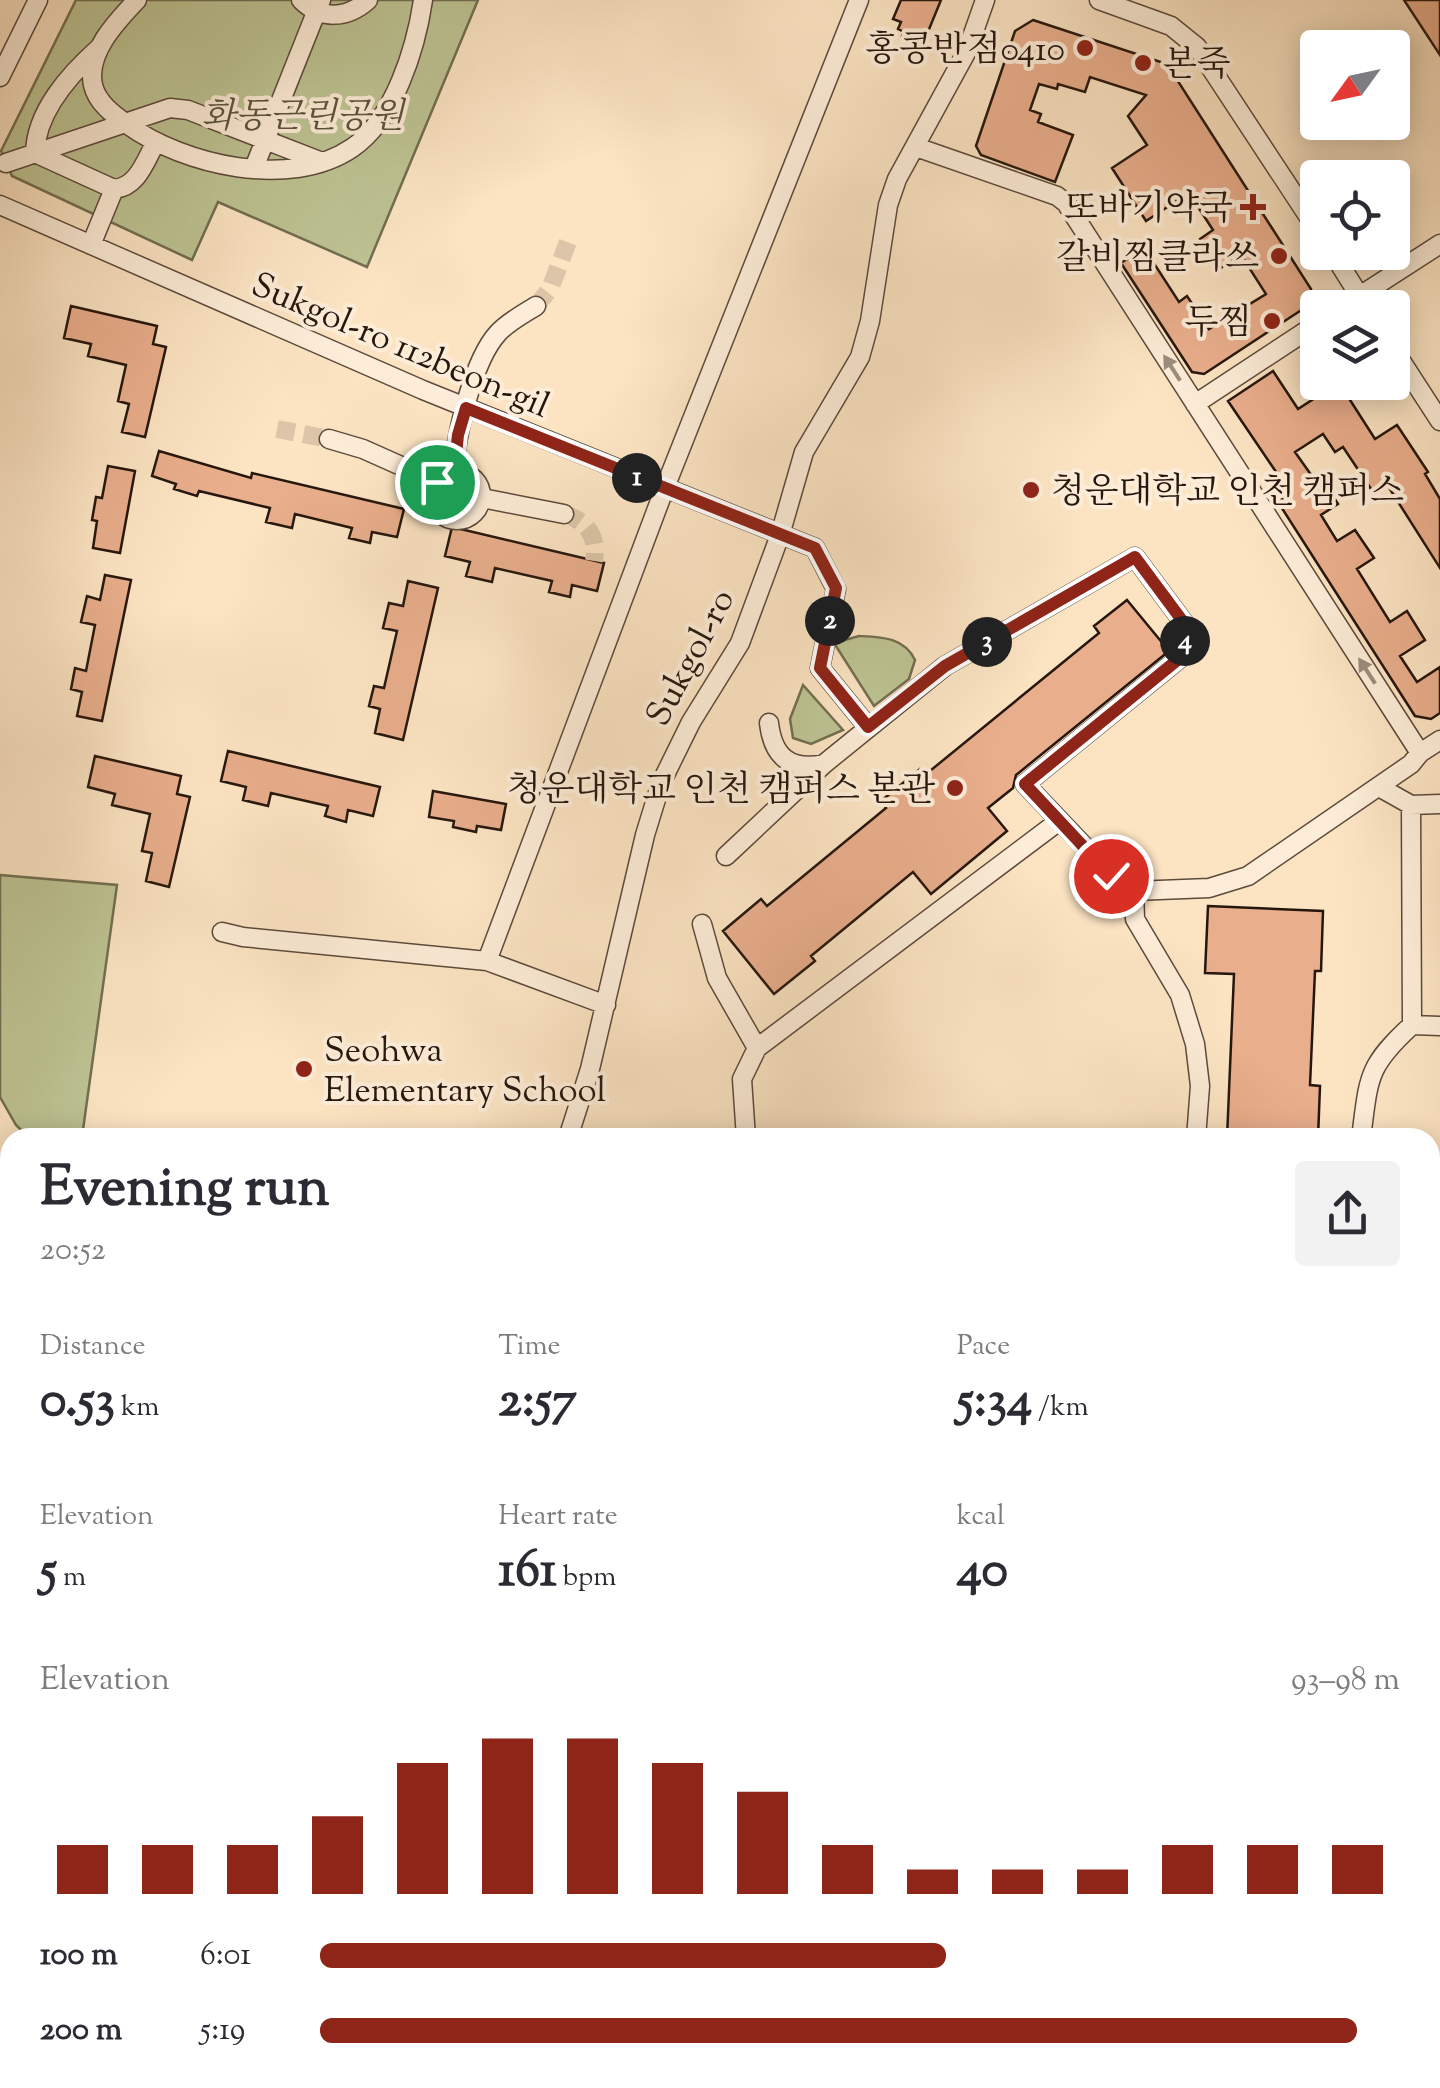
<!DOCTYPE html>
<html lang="en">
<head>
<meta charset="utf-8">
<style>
	:root { --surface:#fff; --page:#f2f2f3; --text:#2b2b33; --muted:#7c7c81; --accent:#8f2418 }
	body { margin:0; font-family:"Sorts Mill Goudy","Noto Serif KR",serif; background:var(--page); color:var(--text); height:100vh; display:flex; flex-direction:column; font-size:38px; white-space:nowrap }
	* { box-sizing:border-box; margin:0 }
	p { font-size:32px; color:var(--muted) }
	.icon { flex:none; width:55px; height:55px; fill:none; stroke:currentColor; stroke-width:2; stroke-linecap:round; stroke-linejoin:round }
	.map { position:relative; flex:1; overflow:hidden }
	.details { position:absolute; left:0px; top:1128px; width:1440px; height:962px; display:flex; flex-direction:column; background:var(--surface); border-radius:30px 30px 0 0; box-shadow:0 5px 25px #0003 }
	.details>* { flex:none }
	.needle { width:65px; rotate:237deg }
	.tools { position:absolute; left:1300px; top:30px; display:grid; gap:20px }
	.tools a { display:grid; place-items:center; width:110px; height:110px; border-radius:10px; background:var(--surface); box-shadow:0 5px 25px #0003; font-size:50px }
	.pin { position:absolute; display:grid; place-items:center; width:85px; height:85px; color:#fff; margin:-42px; border:5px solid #fff; border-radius:50%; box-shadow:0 2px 10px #0007 }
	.km { position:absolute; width:50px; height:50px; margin:-25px; border-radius:50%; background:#222; color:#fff; font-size:28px; line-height:50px; text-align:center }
	.round { display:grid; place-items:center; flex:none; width:105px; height:105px; border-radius:10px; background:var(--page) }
	.summary { display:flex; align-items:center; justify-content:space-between; height:170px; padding:0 40px }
	h1 { font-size:55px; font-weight:700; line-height:75px }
	.figures { display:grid; grid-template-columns:repeat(3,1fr); gap:15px; height:170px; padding:10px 40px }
	.figures div { display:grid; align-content:center }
	.figures b { font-size:50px; font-weight:700 }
	.figures small { font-size:28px; font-weight:400 }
	.figures p { font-size:28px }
	.chart { height:280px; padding:20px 40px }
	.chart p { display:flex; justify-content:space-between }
	.chart svg { width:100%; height:180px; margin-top:10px; stroke:var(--accent); stroke-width:6 }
	ul { padding:0 40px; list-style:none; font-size:32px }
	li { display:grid; grid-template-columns:160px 120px 1fr; align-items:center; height:75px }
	li i { height:25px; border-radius:12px; background:var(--accent) }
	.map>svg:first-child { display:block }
</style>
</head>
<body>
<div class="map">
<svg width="1440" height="2088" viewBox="0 0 1440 2088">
	<rect width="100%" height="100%" fill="#fce4c3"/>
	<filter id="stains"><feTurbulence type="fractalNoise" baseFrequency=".002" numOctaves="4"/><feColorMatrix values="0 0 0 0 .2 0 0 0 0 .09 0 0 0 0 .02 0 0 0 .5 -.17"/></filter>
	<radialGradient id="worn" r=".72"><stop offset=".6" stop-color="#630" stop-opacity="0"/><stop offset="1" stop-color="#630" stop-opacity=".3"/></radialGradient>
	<path fill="#bec494" stroke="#726e51" stroke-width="2.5" d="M76,0H478L367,267L218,202L192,260L12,176L1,151Z
		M859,636C881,637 904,637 915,660L909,679L874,706L834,643Z
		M803,685L843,730L811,744L793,738L790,719Z
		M0,875L117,885L82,1137H28L16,1125L0,1097Z
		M1440,1413V1777L1430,1717V1426Z"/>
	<path fill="#e9ae8c" stroke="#26170e" stroke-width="2.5" d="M901,0H941L923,44L902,36L904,32L898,29L901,22L893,19Z
		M1404,0H1440V55Z
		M1033,20L1167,64L1311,289L1309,305L1204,374L1192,372L1121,263L1144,248L1179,302L1187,296L1209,329L1266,294L1241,255L1219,269L1200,239L1213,230L1189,193L1146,221L1112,168L1147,145L1128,116L1146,95L1090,77L1085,92L1058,84L1057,89L1039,84L1030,110L1041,114L1038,122L1073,135L1055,182L981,155L976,146L1015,31Z
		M71,306L157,326L153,344L166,347L145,437L122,432L129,404L118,401L126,365L88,356L91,344L64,338Z
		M1273,371L1298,409L1332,387L1336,393L1343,389L1375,439L1397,425L1428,472L1425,474L1440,499V568L1388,486L1375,495L1343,447L1335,452L1323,434L1295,452L1314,479L1319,475L1338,504L1321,515L1337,541L1355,530L1374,558L1357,569L1390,622L1407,611L1425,640L1400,656L1417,682L1440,667V713L1431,719L1415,716L1310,552L1278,502L1291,494L1228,401Z
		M159,451L251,478L252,473L404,509L397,537L372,532L370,543L349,538L352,528L295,514L292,528L266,522L270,508L199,491L197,496L174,489L176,484L152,476Z
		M108,466L135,471L120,553L93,548L97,521L92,520L96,497L102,498Z
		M452,527L604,563L597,591L572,585L570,597L549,592L552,581L495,568L492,582L466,576L470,562L445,556Z
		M105,575L131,580L102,721L77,716L82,692L71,689L75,668L86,671L95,625L81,622L87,596L100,600Z
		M408,581L438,588L403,740L375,733L380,709L369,706L374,686L384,688L397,631L383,628L389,603L403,606Z
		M1127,600L1169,651L1016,775L1013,788L988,808L1007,831L931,894L913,872L811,956L815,961L774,994L723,931L761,899L767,906L886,808L881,801L920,769L925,775L1099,633L1094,626Z
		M228,751L380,787L373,816L348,810L346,822L325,816L328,806L271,793L268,806L243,800L246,787L221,781Z
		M95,756L181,776L177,794L190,797L169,887L146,881L152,853L142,851L150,814L112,805L115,794L88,787Z
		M433,791L506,804L501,830L477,826L476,832L453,827L454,821L429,817Z
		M1208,906L1323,911L1321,971H1315L1310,1085L1320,1086L1318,1138H1227L1234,974L1205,973Z"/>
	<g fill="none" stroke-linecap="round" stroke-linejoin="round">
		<path stroke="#dcc5a8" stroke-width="18" stroke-dasharray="18 9" stroke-linecap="butt" d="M536,306L550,289L571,234
			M277,429L329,439
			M564,514C587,521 598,536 594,561"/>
		<g stroke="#5c4a3b" stroke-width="21">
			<path id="minor" d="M137,0C117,21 86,53 93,85C97,103 114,115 128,125C184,165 290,190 352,148C394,120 416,48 423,0
				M301,0C321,20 347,19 368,0
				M1099,0L1171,26L1197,47L1318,231
				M99,48C70,74 36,111 35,153L114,189
				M0,77L38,0
				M916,147L1057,196L1066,203L1420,753
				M6,163L170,108L188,110L322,162
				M254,168L321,0
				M0,205L423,390L815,548L836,589L820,668L868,727
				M91,245L114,189C138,187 145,161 156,142
				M1332,252L1367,308
				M1341,308L1440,244
				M1392,347L1440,421
				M1195,404L1318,323
				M329,439L363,449L437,482
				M433 496a24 24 0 1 1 48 0a24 24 0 1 1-48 0Z
				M454,473C455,437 473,360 498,333C508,322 523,314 536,306
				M482,498L564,514
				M769,723C773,757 790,771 824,764
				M1379,787L1411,805L1440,804
				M726,856L824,764L945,666L1135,557L1184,623L1186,653L1025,784L1122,886L1134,891L1209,888L1248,876L1411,764L1420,753L1440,740
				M1134,891L1135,919L1180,995L1195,1044L1200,1086L1196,1138
				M702,924L717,978L757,1048
				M222,932L243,937L487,961L606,1005
				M487,961L664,490L859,0
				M1412,1025L1440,1026
				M568,1138L590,1069L645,835L661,783L691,722L740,643L780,535L804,452L860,357L870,321L888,205L897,179L967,51L985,0
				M746,1138L742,1079L757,1048L1059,821
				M1361,1138C1369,1078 1366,1067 1412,1025L1411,805
				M0,1462L10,1472
				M0,1593L10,1583
				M0,1834L10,1835
				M0,2072L10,2049
				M359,2080L362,2088
				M885,2080L887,2088
				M1264,2080L1269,2088
				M1317,2080L1322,2088
				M45,2088L49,2080
				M142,2088L146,2080"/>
		</g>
		<g stroke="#26170e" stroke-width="26">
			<path id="major" d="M0,1169L10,1180
				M543,2080L546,2088"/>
		</g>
		<use href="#minor" stroke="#fdedd8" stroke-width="18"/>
		<use href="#major" stroke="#eec282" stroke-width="22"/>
	</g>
	<defs><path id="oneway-solid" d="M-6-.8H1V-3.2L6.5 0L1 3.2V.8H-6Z" transform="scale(2.5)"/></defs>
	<g fill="#9c8d7d">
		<use href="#oneway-solid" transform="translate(1172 368) rotate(-123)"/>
		<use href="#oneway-solid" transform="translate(1367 671) rotate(-123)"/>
	</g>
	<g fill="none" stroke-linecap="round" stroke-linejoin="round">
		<g stroke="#fff" stroke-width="20">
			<path id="route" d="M437,482L454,473L458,435L466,408L815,548L836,588L820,668L868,727L945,666L1135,557L1184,623L1186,653L1025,784L1111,876"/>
		</g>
		<use href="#route" stroke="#8f2418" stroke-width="12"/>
	</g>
	<g fill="#8f2418" stroke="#fdedd8" stroke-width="4">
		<circle cx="1085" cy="48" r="10"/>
		<circle cx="1143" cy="63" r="10"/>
		<path d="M1248 192h10v10h10v10h-10v10h-10v-10h-10v-10h10z"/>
		<circle cx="1279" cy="256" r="10"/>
		<circle cx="1272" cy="321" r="10"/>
		<circle cx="1031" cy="490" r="10"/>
		<circle cx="955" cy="788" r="10"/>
		<circle cx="304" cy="1069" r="10"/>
	</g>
	<g text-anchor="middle" stroke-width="8" stroke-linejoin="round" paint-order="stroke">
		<g font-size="35" fill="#26170e" stroke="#fdedd8" text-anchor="end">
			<text x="1065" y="60">홍콩반점0410</text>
			<text x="1163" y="75" text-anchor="start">본죽</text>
			<text x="1233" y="219">또바기약국</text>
			<text x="1259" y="268">갈비찜클라쓰</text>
			<text x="1252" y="333">두찜</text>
			<text x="1051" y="502" text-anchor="start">청운대학교 인천 캠퍼스</text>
			<text x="935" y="800">청운대학교 인천 캠퍼스 본관</text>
			<text x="324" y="1061" text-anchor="start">Seohwa<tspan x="324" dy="40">Elementary School</tspan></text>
		</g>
		<g font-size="35" font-style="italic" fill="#5b543d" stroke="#fdedd8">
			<text x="303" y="127">화동근린공원</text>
		</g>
		<g font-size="35" fill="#26170e" stroke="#fdedd8">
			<text transform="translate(401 344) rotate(23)" y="12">Sukgol-ro 112beon-gil</text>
			<text transform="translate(689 657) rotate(-62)" y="12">Sukgol-ro</text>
		</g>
	</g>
	<rect width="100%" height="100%" filter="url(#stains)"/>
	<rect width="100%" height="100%" fill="url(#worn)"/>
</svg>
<div class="tools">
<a><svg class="needle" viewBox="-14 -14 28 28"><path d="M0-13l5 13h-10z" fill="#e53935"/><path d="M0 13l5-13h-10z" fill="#7c7c81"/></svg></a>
<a><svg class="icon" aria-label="locate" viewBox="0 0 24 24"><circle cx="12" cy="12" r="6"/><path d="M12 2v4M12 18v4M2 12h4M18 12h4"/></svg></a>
<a><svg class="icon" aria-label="layers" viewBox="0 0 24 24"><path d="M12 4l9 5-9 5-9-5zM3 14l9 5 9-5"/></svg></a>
</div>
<div class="pin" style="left:437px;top:482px;background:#1e9e55"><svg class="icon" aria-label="arrive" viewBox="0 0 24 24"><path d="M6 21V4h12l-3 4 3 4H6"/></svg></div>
<div class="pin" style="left:1111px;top:876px;background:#d93025"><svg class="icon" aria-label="check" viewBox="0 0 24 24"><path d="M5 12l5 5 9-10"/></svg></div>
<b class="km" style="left:637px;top:478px">1</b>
<b class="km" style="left:830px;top:621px">2</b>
<b class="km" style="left:987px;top:642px">3</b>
<b class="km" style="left:1185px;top:641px">4</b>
<section class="details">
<div class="summary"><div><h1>Evening run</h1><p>20:52</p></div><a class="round"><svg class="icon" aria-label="share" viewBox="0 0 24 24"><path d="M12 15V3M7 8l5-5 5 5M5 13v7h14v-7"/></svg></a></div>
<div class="figures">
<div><p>Distance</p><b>0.53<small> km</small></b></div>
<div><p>Time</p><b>2:57</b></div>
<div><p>Pace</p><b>5:34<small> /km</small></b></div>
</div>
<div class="figures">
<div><p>Elevation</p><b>5<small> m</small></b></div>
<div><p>Heart rate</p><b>161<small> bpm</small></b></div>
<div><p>kcal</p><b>40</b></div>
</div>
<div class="chart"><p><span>Elevation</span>93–98 m</p>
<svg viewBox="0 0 160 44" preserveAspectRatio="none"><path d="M5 44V32M15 44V32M25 44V32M35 44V25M45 44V12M55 44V6M65 44V6M75 44V12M85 44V19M95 44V32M105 44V38M115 44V38M125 44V38M135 44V32M145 44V32M155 44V32"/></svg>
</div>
<ul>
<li><b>100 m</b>6:01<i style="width:58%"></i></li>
<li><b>200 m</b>5:19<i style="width:96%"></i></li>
</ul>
</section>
</div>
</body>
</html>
